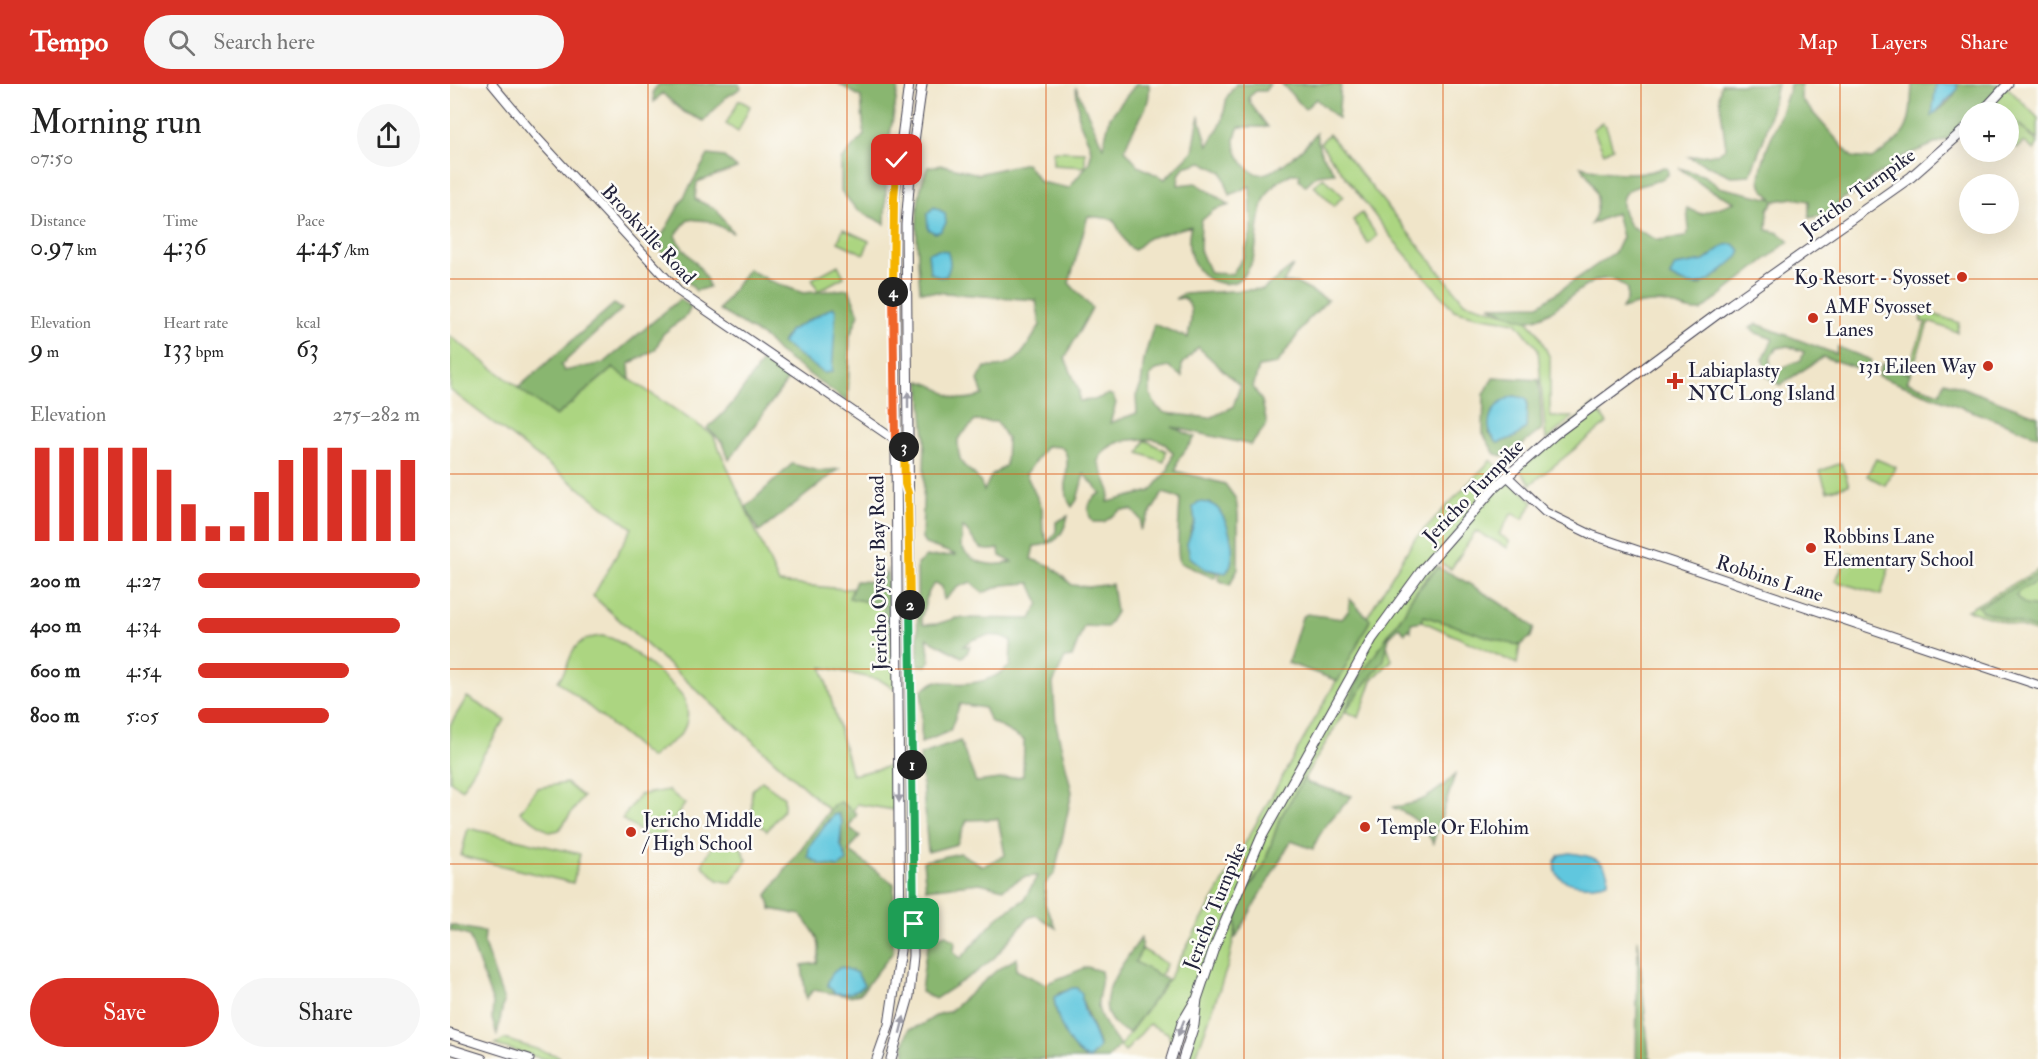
<!DOCTYPE html>
<html lang="en">
<head>
<meta charset="utf-8">
<style>
	:root { --surface:#fff; --page:#f6f6f6; --text:#222; --muted:#767676; --accent:#d93025 }
	body { margin:0; font-family:"IM FELL Double Pica",serif; background:var(--page); color:var(--text); height:100vh; display:flex; flex-direction:column; font-size:22px; white-space:nowrap }
	* { box-sizing:border-box; margin:0 }
	p { font-size:20px; color:var(--muted) }
	.icon { flex:none; width:33px; height:33px; fill:none; stroke:currentColor; stroke-width:2; stroke-linecap:round; stroke-linejoin:round }
	.map { position:relative; flex:1; overflow:hidden }
	.drawer { display:flex; flex-direction:column; background:var(--surface); width:450px }
	.drawer>* { flex:none }
	.buttons { position:absolute; left:1509px; top:18px; display:grid; gap:12px }
	.buttons a { display:grid; place-items:center; width:60px; height:60px; border-radius:50%; background:var(--surface); box-shadow:0 6px 24px #0002; font-size:30px }
	.pin { position:absolute; display:grid; place-items:center; width:51px; height:51px; color:#fff; margin:-26px; border-radius:12px; box-shadow:0 3px 9px #0006 }
	.km { position:absolute; width:30px; height:30px; margin:-15px; border-radius:50%; background:#222; color:#fff; font-size:16px; line-height:30px; text-align:center }
	.round { display:grid; place-items:center; flex:none; width:63px; height:63px; border-radius:32px; background:var(--page) }
	.summary { display:flex; align-items:center; justify-content:space-between; height:102px; padding:0 30px }
	h1 { font-size:33px; font-weight:600; line-height:45px }
	.figures { display:grid; grid-template-columns:repeat(3,1fr); gap:9px; height:102px; padding:6px 30px }
	.figures div { display:grid; align-content:center }
	.figures b { font-size:26px; font-weight:600 }
	.figures small { font-size:16px; font-weight:400 }
	.figures p { font-size:16px }
	.chart { height:168px; padding:12px 30px }
	.chart p { display:flex; justify-content:space-between }
	.chart svg { width:100%; height:108px; margin-top:6px; stroke:var(--accent); stroke-width:6 }
	.button { display:flex; gap:12px; margin-top:auto; padding:12px 30px }
	.button a { flex:1; height:69px; border-radius:36px; background:var(--accent); color:#fff; font-size:24px; font-weight:600; line-height:69px; text-align:center }
	.button a+a { background:var(--page); color:var(--text) }
	ul { padding:0 30px; list-style:none; font-size:20px }
	li { display:grid; grid-template-columns:96px 72px 1fr; align-items:center; height:45px }
	li i { height:15px; border-radius:8px; background:var(--accent) }
	header { display:flex; align-items:center; gap:36px; box-sizing:border-box; height:84px; padding:0 30px; background:var(--accent); color:#fff }
	header strong { font-size:28px }
	nav { display:flex; gap:33px; margin-inline-start:auto; font-size:21px }
	.search { width:420px; height:54px; background:var(--page); display:flex; align-items:center; gap:15px; box-sizing:border-box; padding:0 21px; border-radius:33px; color:var(--muted); font-size:22px }
	main { display:flex; flex:1; min-height:0 }
	.map>svg:first-child { display:block }
</style>
</head>
<body>
<header>
<strong>Tempo</strong>
<div class="search"><svg class="icon" aria-label="search" viewBox="0 0 24 24"><circle cx="10" cy="10" r="6"/><path d="M15 15l6 6"/></svg>Search here</div>
<nav><a>Map</a><a>Layers</a><a>Share</a></nav>
</header>
<main>
<section class="drawer">
<div class="summary"><div><h1>Morning run</h1><p>07:50</p></div><a class="round"><svg class="icon" aria-label="share" viewBox="0 0 24 24"><path d="M12 15V3M7 8l5-5 5 5M5 13v7h14v-7"/></svg></a></div>
<div class="figures">
<div><p>Distance</p><b>0.97<small> km</small></b></div>
<div><p>Time</p><b>4:36</b></div>
<div><p>Pace</p><b>4:45<small> /km</small></b></div>
</div>
<div class="figures">
<div><p>Elevation</p><b>9<small> m</small></b></div>
<div><p>Heart rate</p><b>133<small> bpm</small></b></div>
<div><p>kcal</p><b>63</b></div>
</div>
<div class="chart"><p><span>Elevation</span>275–282 m</p>
<svg viewBox="0 0 160 44" preserveAspectRatio="none"><path d="M5 44V6M15 44V6M25 44V6M35 44V6M45 44V6M55 44V15M65 44V29M75 44V38M85 44V38M95 44V24M105 44V11M115 44V6M125 44V6M135 44V15M145 44V15M155 44V11"/></svg>
</div>
<ul>
<li><b>200 m</b>4:27<i style="width:100%"></i></li>
<li><b>400 m</b>4:34<i style="width:91%"></i></li>
<li><b>600 m</b>4:54<i style="width:68%"></i></li>
<li><b>800 m</b>5:05<i style="width:59%"></i></li>
</ul>
<div class="button"><a>Save</a><a>Share</a></div>
</section>
<div class="map">
<svg width="1588" height="975" viewBox="0 0 1588 975">
	<rect width="100%" height="100%" fill="#fdfcf7"/>
	<filter id="ink" filterUnits="userSpaceOnUse"><feTurbulence type="fractalNoise" baseFrequency=".0167" numOctaves="2"/><feDisplacementMap in="SourceGraphic" scale="12" xChannelSelector="R" yChannelSelector="G"/><feConvolveMatrix kernelMatrix="1 2 1 2 8 2 1 2 1" color-interpolation-filters="sRGB"/></filter>
	<filter id="wash" filterUnits="userSpaceOnUse"><feTurbulence type="fractalNoise" baseFrequency=".008" numOctaves="4" result="noise"/><feDisplacementMap in="SourceGraphic" scale="24" xChannelSelector="R" yChannelSelector="G"/><feGaussianBlur stdDeviation="1.35" result="paint"/><feColorMatrix in="noise" values="0 0 0 0 0 0 0 0 0 0 0 0 0 0 0 0 0 1.4 0 .05"/><feComposite in="paint" operator="in"/></filter>
	<g filter="url(#wash)">
		<rect width="100%" height="100%" fill="#f0e5c9"/>
		<path fill="#acd581" stroke="#677c5e" stroke-width="1.5" d="M1556,2L1588,34V56L1565,37L1588,59L1584,66L1574,58L1567,64L1559,56L1558,28H1532Z
			M289,16L300,22L288,48L276,40Z
			M1152,39L1156,42L1163,64L1154,69L1143,45Z
			M879,50L1014,218L1077,236L1087,247L1100,274V333H1123L1096,356L1088,265L1066,238L1026,232L1004,226L944,157L870,59Z
			M603,67L635,68V83L603,81Z
			M873,93L893,112L884,122L864,102Z
			M912,129L927,152L918,160L903,136Z
			M393,145L419,157L414,170L388,158Z
			M388,181L394,193L368,207L362,195Z
			M1472,226L1509,239L1507,248L1479,238L1460,290L1457,288L1476,238H1471Z
			M0,252L106,332L163,284L263,351L329,499L394,505L439,502L446,606L430,596L372,583L402,691L445,681V726L407,720L403,727L391,719L379,726L143,512L182,444L0,306Z
			M1144,321L1157,339L1081,400L1067,383Z
			M695,356L716,367L714,378L689,369Z
			M1426,375L1446,383L1435,401L1417,392Z
			M1041,376L1083,418L1073,435L1062,429L1049,450L1059,457L1058,464L1026,447L1001,485L982,475L978,481L990,483L978,492L961,514L1070,561L1067,580L954,529L935,555L942,576L922,596L909,634L895,627L830,734L813,784L793,810L778,881L745,975H736L747,917L723,965L718,949L699,940L675,968L670,962L718,896L920,537L917,533L964,456Z
			M1391,379L1399,401L1377,407L1370,387Z
			M1400,469L1439,484L1431,511L1385,497Z
			M1588,486V549L1517,526Z
			M152,552C156,553 161,553 165,556C177,561 227,602 233,613C237,621 239,631 236,640C230,659 212,660 201,674L108,597C125,577 115,555 152,552Z
			M17,613L55,636L12,705L0,697V641Z
			M312,697L334,713V725L317,747C302,735 300,726 302,706Z
			M116,699L133,713L109,746L100,748L70,728L87,704Z
			M218,706L235,720L211,754L202,755L172,735L189,711Z
			M18,744L130,770L123,799L11,772Z
			M272,760L290,762L297,776L281,799L268,796L252,781L261,764Z
			M692,865L717,880L710,892L685,878Z
			M54,955L109,972L110,975H93L45,961Z"/>
		<path fill="#89b66f" stroke="#566c55" stroke-width="1.5" fill-rule="evenodd" d="M209,0H289L291,4L275,14L254,37L234,28L212,9L204,18L203,7Z
			M389,0H449L437,67L435,140L407,126L391,107V76L414,51L411,13Z
			M686,0H699C702,29 681,40 675,66L690,83L715,95L743,67L749,32L758,62L772,38L777,13L786,0H820L815,7H806L799,13L800,19L818,43H789C787,47 785,52 785,57C785,70 798,92 813,90C830,87 857,62 866,49L870,67L885,89L867,91L855,102L849,95L850,90H841C790,112 823,172 788,196C783,200 776,200 770,199C744,194 734,165 741,142L698,154L684,166L678,162L663,135L638,132L619,199L642,224L615,274L629,307V317L644,316L659,310L663,312L666,319L660,339L687,329L686,312L691,301L694,275L704,240L738,254C740,240 746,224 734,214L725,215L733,210L813,205L843,182L833,199H846L878,216L858,236L827,280L809,283L803,303L812,317L817,340L801,361L722,343L745,353L728,376L726,387L775,400L786,415L788,430V484L780,501L768,496C774,469 789,472 774,438C770,429 768,425 760,419L744,430L745,437L740,448L755,485L768,489L764,494L730,479C725,468 730,430 730,414L713,409L690,446L691,436L682,426H671L654,438H643C634,425 639,415 651,409L634,390L627,416L622,423C607,404 626,374 611,363L596,362L576,390L592,424L593,447L598,458L606,449V438L618,432C613,452 606,461 584,462L581,475L601,482L622,501L638,503L662,500L666,528L657,543L634,542L622,573L615,574L603,599L606,640L622,708L605,789L595,800V820L606,844L586,831L578,834L545,873L528,887L485,915L471,908L475,874L480,856L495,850L505,857L504,869L511,874L549,832L574,816L587,792L574,793L553,805L530,799L476,805L473,777L510,769L533,782L555,771L548,735L517,736L507,760L478,768L470,671L510,657L526,698L573,692L574,656L540,637L534,624L510,620L500,647L471,659L472,606L486,597C513,602 538,601 560,582L561,556C545,548 527,551 513,562H520L517,569L512,573L477,554L480,577L476,582L468,581L467,480L476,473L507,471L475,460L472,455L475,353L470,297C500,304 496,323 533,311L528,296L535,283C568,286 575,266 590,241L586,216L470,207C468,169 461,117 478,83L493,81L528,90L576,79L590,98L619,104L639,79L641,70L640,61L629,37L626,3L653,63L660,33ZM752,78L772,88L780,111L800,102L802,146L793,174L782,190L760,189L750,166L751,137L764,126L780,121L746,99L728,101L729,91L734,83ZM748,263L790,302L783,323L760,334L715,329L706,322L700,310V292L706,286L719,283L732,293V281ZM525,337L547,338L557,355L556,381L541,392L534,407C525,378 507,394 508,355ZM703,355L713,358L723,369L718,386L701,407L658,418L660,407L648,377C657,355 681,355 703,355ZM513,443C528,458 526,470 549,465L550,472L562,478C544,483 521,481 511,462ZM521,498L533,509L553,501L580,499L589,519L581,535L506,534L487,540L473,541L471,534C476,523 475,507 486,499L492,503L494,516L508,503Z
			M832,0H891L888,35L866,15L855,25Z
			M1271,0H1327L1315,52L1300,91L1281,92L1239,73L1267,70L1276,64L1269,11Z
			M1340,0H1351V15L1402,73L1422,75C1460,49 1460,45 1462,0H1486L1483,31C1492,23 1507,14 1507,0H1555L1529,28H1520L1519,38L1497,55L1452,73L1442,84L1422,93L1408,109L1394,114L1376,130L1359,134V117L1344,114L1324,117L1318,125L1317,146L1329,149L1339,157L1251,227C1233,228 1227,220 1214,219C1199,218 1186,220 1172,225L1177,215V205C1145,171 1113,233 1079,236C1067,236 1051,227 1040,222L1089,221L1165,168L1172,153L1166,129L1141,140C1154,119 1145,100 1131,82C1149,89 1197,93 1213,83L1218,85V91C1200,107 1153,94 1180,142L1207,156L1236,153L1239,146L1237,124L1251,130L1285,118L1258,105L1229,84L1255,92L1269,103L1322,115C1319,109 1312,107 1311,101C1305,80 1336,25 1340,0ZM1275,161V183L1251,201L1247,202L1225,182L1254,177Z
			M258,71L274,73L287,84L247,98L245,115L267,126L283,149L259,137L238,135L225,152C236,174 252,178 259,203L246,207L206,162Z
			M298,185L320,197L353,209L399,205L409,230L400,252L398,318L328,268L315,254L269,226ZM383,223L382,287L339,247Z
			M230,215L241,223L237,231L213,250L205,266L179,280L180,296L163,284L106,332L68,304L164,220L172,225L111,281L114,287L154,279Z
			M1307,240L1386,270L1388,263L1421,276L1417,287L1373,273L1330,301L1313,290L1315,285L1313,275L1323,255L1304,248L1300,243ZM1338,262L1354,268L1351,276L1327,286L1320,282L1321,272L1327,264Z
			M315,273L339,289L340,293L279,376L273,359L257,344C282,325 297,299 315,273Z
			M1432,280L1460,290L1457,298L1490,309L1495,297L1588,332V352L1428,292Z
			M1043,293L1089,296L1092,345L1057,373L1045,370L1033,350L1034,311ZM1064,312L1074,314L1077,317L1076,344L1065,353L1048,359L1039,349Z
			M342,380L368,387L389,385L309,448L296,423Z
			M987,484C997,484 1079,536 1084,544L1081,553L1070,561L1057,559L974,532L972,537L961,539V547L959,545L955,549L949,543L939,553L934,576L895,627L910,592L954,529L961,514Z
			M437,486L442,549L435,550L434,519L431,516L422,519L399,514L406,497L430,498Z
			M1588,490V497L1569,507L1566,512L1575,521L1588,523V546L1532,527L1528,523Z
			M900,515L920,536L888,597L838,579L852,533L857,530L892,535L899,526Z
			M1005,691L983,759C973,740 962,731 942,723C972,720 983,711 1005,691Z
			M854,694L858,699L902,712C885,732 872,741 863,765L841,757L785,855L788,819L813,784L830,734Z
			M391,718L407,730L399,743L410,752L399,767L444,800L443,868L410,910L399,912L363,906L356,915L352,881L367,879C374,858 364,847 351,831L321,825L317,811L383,721ZM389,730C394,742 389,755 393,768L359,763L379,735Z
			M0,841L35,848L34,860L54,917L47,951L42,935L43,919L19,852L0,846Z
			M691,854L692,865L685,878L718,896L679,949C630,929 673,880 691,854Z
			M1188,855L1199,971L1202,975H1186Z
			M567,874L566,886L595,900L637,883L651,887C654,899 647,910 648,922C650,937 662,950 670,962L657,975H639L649,964V960L627,904L609,909L604,916C608,936 618,964 637,975H455L454,959L459,945C479,942 481,929 499,928L548,885Z"/>
		<path fill="#61c7de" stroke="#42748c" stroke-width="1.5" d="M1486,0H1507V6L1482,32Z
			M484,123L495,129L496,139L491,147L485,149L478,145L477,130Z
			M1284,160L1291,167L1288,173C1264,192 1252,213 1220,192L1225,182L1254,177L1275,161Z
			M487,166L497,167C501,177 501,183 496,192L489,193L480,188L478,169Z
			M383,223L386,227L382,288L374,289L332,259L339,247Z
			M1064,312L1074,314L1077,317L1076,344L1065,353L1048,359C1029,343 1043,318 1064,312Z
			M748,418C756,418 764,419 769,426C780,442 789,473 776,489L755,485L740,473L737,460L745,437L743,423Z
			M388,730L392,738L390,759L397,777L389,783L370,780L358,773L359,763L383,731Z
			M1120,769C1138,771 1160,775 1158,798C1142,804 1101,804 1105,777L1109,771Z
			M392,883L407,889L414,901C406,910 396,910 385,909L378,902C377,894 384,886 392,883Z
			M622,904H627L632,910C630,929 646,945 649,964L639,975C618,967 606,934 604,913Z"/>
	</g>
	<g filter="url(#ink)">
		<g fill="none" stroke-linecap="round" stroke-linejoin="round">
			<g stroke="#413f50" stroke-width="10">
				<path id="minor" d="M42,0L88,55L228,207L445,356
					M1057,392L1095,428L1142,451L1588,601"/>
			</g>
			<g stroke="#413f50" stroke-width="11">
				<path id="major" d="M1532,28L1558,0
					M0,950L79,975
					M0,965L32,975
					M427,975L439,941L450,866L444,115L459,0
					M441,975L459,912L463,872L456,141L461,79L472,0
					M721,975L732,939L745,917
					M733,975L744,941L747,915L764,864L811,754L922,555L973,485L1045,403L1104,351L1281,220L1461,93L1520,41"/>
			</g>
			<use href="#minor" stroke="#fff" stroke-width="8"/>
			<use href="#major" stroke="#fff" stroke-width="9"/>
		</g>
		<defs><path id="oneway-solid" d="M-6-.8H1V-3.2L6.5 0L1 3.2V.8H-6Z" transform="scale(1.5)"/></defs>
		<g fill="#9c9ca7">
			<use href="#oneway-solid" transform="translate(458 316) rotate(-90)"/>
			<use href="#oneway-solid" transform="translate(449 710) rotate(90)"/>
			<use href="#oneway-solid" transform="translate(452 941) rotate(-76)"/>
			<use href="#oneway-solid" transform="translate(731 944) rotate(111)"/>
		</g>
	</g>
	<g fill="none" stroke-linecap="round" stroke-linejoin="round" filter="url(#ink)">
		<g stroke="#fff" stroke-width="12">
			<path id="split-1" d="M462,681L464,840"/>
		</g>
		<g stroke="#fff" stroke-width="12">
			<path id="split-2" d="M460,521L462,681"/>
		</g>
		<g stroke="#fff" stroke-width="12">
			<path id="split-3" d="M454,363L455,400L458,409L460,521"/>
		</g>
		<g stroke="#fff" stroke-width="12">
			<path id="split-4" d="M443,208L445,356L454,363"/>
		</g>
		<g stroke="#fff" stroke-width="12">
			<path id="split-5" d="M443,208L444,115L447,76"/>
		</g>
		<use href="#split-1" stroke="#22a559" stroke-width="8"/>
		<use href="#split-2" stroke="#22a559" stroke-width="8"/>
		<use href="#split-3" stroke="#f5b400" stroke-width="8"/>
		<use href="#split-4" stroke="#f0652b" stroke-width="8"/>
		<use href="#split-5" stroke="#f5b400" stroke-width="8"/>
	</g>
	<path fill="none" stroke="#de560e" stroke-width="1.5" stroke-opacity="0.55" d="M198,0V975M397,0V975M596,0V975M794,0V975M993,0V975M1191,0V975M1390,0V975M0,195H1588M0,390H1588M0,585H1588M0,780H1588"/>
	<g fill="#c8321e" stroke="#fdfcf7" stroke-width="2">
		<circle cx="1512" cy="193" r="6"/>
		<circle cx="1363" cy="234" r="6"/>
		<circle cx="1538" cy="282" r="6"/>
		<path d="M1222 288h6v6h6v6h-6v6h-6v-6h-6v-6h6z"/>
		<circle cx="1361" cy="464" r="6"/>
		<circle cx="915" cy="743" r="6"/>
		<circle cx="181" cy="748" r="6"/>
	</g>
	<g text-anchor="middle" stroke-width="5" stroke-linejoin="round" paint-order="stroke">
		<g font-size="20" fill="#22223b" stroke="#fdfcf7">
			<text transform="translate(1408 108) rotate(-36)" y="7">Jericho Turnpike</text>
			<text transform="translate(199 150) rotate(47)" y="7">Brookville Road</text>
			<text transform="translate(1023 407) rotate(-46)" y="7">Jericho Turnpike</text>
			<text transform="translate(428 489) rotate(-91)" y="7">Jericho Oyster Bay Road</text>
			<text transform="translate(1320 494) rotate(18)" y="7">Robbins Lane</text>
			<text transform="translate(764 822) rotate(-68)" y="7">Jericho Turnpike</text>
		</g>
		<g font-size="20" fill="#22223b" stroke="#fdfcf7" text-anchor="start">
			<text x="1500" y="200" text-anchor="end">K9 Resort - Syosset</text>
			<text x="1375" y="229">AMF Syosset<tspan x="1375" dy="23">Lanes</tspan></text>
			<text x="1526" y="289" text-anchor="end">131 Eileen Way</text>
			<text x="1238" y="293">Labiaplasty<tspan x="1238" dy="23">NYC Long Island</tspan></text>
			<text x="1373" y="459">Robbins Lane<tspan x="1373" dy="23">Elementary School</tspan></text>
			<text x="193" y="743">Jericho Middle<tspan x="193" dy="23">/ High School</tspan></text>
			<text x="927" y="750">Temple Or Elohim</text>
		</g>
	</g>
</svg>
<div class="buttons">
<a>+</a>
<a>−</a>
</div>
<div class="pin" style="left:464px;top:840px;background:#1e9e55"><svg class="icon" aria-label="arrive" viewBox="0 0 24 24"><path d="M6 21V4h12l-3 4 3 4H6"/></svg></div>
<div class="pin" style="left:447px;top:76px;background:#d93025"><svg class="icon" aria-label="check" viewBox="0 0 24 24"><path d="M5 12l5 5 9-10"/></svg></div>
<b class="km" style="left:462px;top:681px">1</b>
<b class="km" style="left:460px;top:521px">2</b>
<b class="km" style="left:454px;top:363px">3</b>
<b class="km" style="left:443px;top:208px">4</b>
</div>
</main>
</body>
</html>
